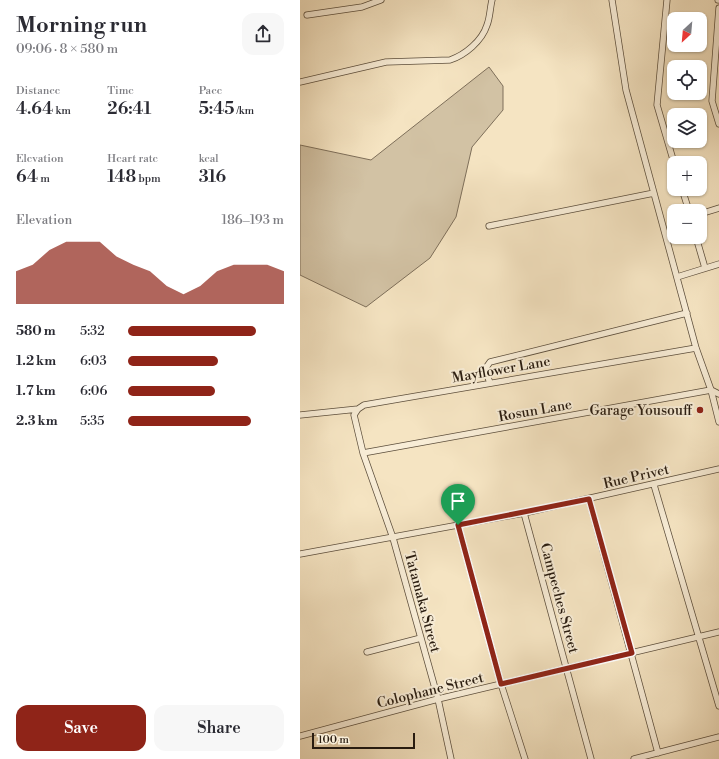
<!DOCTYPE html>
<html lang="en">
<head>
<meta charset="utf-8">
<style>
	:root { --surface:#fff; --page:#f7f7f7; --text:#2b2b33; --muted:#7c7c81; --accent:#8f2418 }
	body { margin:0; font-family:"Libre Bodoni",serif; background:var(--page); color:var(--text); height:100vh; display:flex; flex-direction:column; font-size:15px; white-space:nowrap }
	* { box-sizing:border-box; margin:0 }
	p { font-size:13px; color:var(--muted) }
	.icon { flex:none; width:22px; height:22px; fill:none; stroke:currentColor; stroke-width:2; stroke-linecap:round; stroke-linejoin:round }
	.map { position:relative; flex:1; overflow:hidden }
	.drawer { display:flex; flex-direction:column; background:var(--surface); width:300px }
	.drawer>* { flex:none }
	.needle { width:26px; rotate:206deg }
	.controls { position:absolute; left:367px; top:12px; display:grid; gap:8px }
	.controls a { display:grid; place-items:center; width:40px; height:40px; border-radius:8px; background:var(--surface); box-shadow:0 1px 3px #0004; font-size:20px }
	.scale { position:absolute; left:12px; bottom:10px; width:103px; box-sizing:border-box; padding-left:4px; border:2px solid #291c10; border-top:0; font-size:11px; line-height:14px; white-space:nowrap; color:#291c10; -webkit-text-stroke:3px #f8edd7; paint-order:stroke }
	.pin { position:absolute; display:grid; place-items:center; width:34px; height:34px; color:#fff; margin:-41px -17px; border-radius:50% 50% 50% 0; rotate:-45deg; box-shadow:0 0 4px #0007 }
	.pin .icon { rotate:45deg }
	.round { display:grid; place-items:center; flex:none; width:42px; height:42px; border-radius:12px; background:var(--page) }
	.head { display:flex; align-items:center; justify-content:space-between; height:68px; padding:0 16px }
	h1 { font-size:22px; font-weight:600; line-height:30px }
	.stats { display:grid; grid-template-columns:repeat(3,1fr); gap:6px; height:68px; padding:4px 16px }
	.stats div { display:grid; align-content:center }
	.stats b { font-size:17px; font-weight:600 }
	.stats small { font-size:11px; font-weight:400 }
	.stats p { font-size:11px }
	.chart { height:112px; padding:8px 16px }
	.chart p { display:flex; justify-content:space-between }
	.chart svg { width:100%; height:72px; margin-top:4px; fill:var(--accent); opacity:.7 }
	.cta { display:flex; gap:8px; margin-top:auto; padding:8px 16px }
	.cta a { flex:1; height:46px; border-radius:12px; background:var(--accent); color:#fff; font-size:16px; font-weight:600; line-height:46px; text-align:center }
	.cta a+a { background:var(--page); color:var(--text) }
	ul { padding:0 16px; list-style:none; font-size:13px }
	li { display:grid; grid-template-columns:64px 48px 1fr; align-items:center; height:30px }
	li i { height:10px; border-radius:5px; background:var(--accent) }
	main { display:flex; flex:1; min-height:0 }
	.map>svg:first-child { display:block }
</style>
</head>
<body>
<main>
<section class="drawer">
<div class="head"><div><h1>Morning run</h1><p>09:06 · 8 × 580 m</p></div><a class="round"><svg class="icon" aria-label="share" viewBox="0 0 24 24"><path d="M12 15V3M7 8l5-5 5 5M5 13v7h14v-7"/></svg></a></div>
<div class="stats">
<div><p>Distance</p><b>4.64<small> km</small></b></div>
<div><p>Time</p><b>26:41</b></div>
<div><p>Pace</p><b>5:45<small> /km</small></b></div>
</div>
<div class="stats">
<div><p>Elevation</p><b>64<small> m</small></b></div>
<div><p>Heart rate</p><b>148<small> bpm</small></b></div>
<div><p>kcal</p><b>316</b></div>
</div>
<div class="chart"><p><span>Elevation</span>186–193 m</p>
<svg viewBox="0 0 160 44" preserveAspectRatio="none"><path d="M0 44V24L10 20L20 11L30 6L40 6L50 6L60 15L70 20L80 24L90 33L100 38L110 33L120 24L130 20L140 20L150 20L160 24V44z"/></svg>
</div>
<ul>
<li><b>580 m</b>5:32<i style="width:82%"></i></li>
<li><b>1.2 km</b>6:03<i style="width:58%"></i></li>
<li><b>1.7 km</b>6:06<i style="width:56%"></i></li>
<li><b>2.3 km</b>5:35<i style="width:79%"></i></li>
</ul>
<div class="cta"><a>Save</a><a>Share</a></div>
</section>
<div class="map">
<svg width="419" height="759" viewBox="0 0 419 759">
	<rect width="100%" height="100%" fill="#f5e4c2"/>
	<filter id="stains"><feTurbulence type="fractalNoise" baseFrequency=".005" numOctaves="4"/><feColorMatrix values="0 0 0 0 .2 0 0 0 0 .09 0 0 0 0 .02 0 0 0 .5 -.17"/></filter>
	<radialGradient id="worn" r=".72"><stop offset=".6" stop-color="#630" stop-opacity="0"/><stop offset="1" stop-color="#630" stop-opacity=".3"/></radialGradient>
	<path fill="#d2c2a4" stroke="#7e6f5a" d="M189,67L203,86V110L172,147L156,217L130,258L66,307L0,275V145L71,160Z"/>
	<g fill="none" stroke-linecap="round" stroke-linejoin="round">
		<g stroke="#5c4e3c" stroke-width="7">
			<path id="minor" d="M312,0L326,90L396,348L411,390L419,422
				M367,0L357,105L374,163
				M418,0H419
				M419,8L412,101L419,124
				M7,15L62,7L81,0
				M0,82L86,62L150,60C165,55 182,41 187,25C190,18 190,8 192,0
				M382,189L389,211
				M400,214L419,208
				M189,226L354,193
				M396,237L405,268
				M377,277L419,264
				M190,383L185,369L190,362L387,313
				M411,390L419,394
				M0,415L58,409
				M63,453L411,390
				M354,485L419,706
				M289,499L358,753
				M224,513L291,759
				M158,525L201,684L225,759
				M0,554L224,513L419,469
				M67,652L121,638
				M0,736L138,699L419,632
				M151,759L138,699L93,538L63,453L54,415L58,409L64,405L396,348
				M334,759L419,737"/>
		</g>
		<use href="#minor" stroke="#f8edd7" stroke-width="5.5"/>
	</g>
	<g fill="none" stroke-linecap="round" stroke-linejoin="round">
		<g stroke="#fff" stroke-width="8">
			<path id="route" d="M289,499L332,653L201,684L158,525Z"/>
		</g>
		<use href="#route" stroke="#8f2418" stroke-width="5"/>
	</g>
	<circle fill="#8f2418" stroke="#f8edd7" stroke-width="1.5" cx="400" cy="410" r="4"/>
	<g text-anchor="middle" stroke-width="4" stroke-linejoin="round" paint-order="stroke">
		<g font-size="14" fill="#291c10" stroke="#f8edd7">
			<text transform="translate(201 369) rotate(-10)" y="5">Mayflower Lane</text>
			<text transform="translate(235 410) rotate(-10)" y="5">Rosun Lane</text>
			<text transform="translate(336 476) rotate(-13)" y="5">Rue Privet</text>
			<text transform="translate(260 598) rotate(75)" y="5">Campeches Street</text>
			<text transform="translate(123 602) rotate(75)" y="5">Tatamaka Street</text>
			<text transform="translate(130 690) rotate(-14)" y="5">Colophane Street</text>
		</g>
		<g font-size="14" fill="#291c10" stroke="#f8edd7" text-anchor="end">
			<text x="392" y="415">Garage Yousouff</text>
		</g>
	</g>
	<rect width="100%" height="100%" filter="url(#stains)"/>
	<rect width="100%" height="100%" fill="url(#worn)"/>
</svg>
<div class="controls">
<a><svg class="needle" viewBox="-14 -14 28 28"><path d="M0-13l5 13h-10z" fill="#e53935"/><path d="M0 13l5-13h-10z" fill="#7c7c81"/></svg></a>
<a><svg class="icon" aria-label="locate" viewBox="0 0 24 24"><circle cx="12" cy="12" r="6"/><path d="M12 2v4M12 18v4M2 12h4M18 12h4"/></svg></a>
<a><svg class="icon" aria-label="layers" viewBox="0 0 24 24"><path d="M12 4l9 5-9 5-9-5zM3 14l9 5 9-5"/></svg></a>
<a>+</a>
<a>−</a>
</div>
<div class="scale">100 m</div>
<div class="pin" style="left:158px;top:525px;background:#1e9e55"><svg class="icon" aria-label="arrive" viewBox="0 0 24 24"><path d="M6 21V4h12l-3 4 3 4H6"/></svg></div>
</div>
</main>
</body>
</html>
